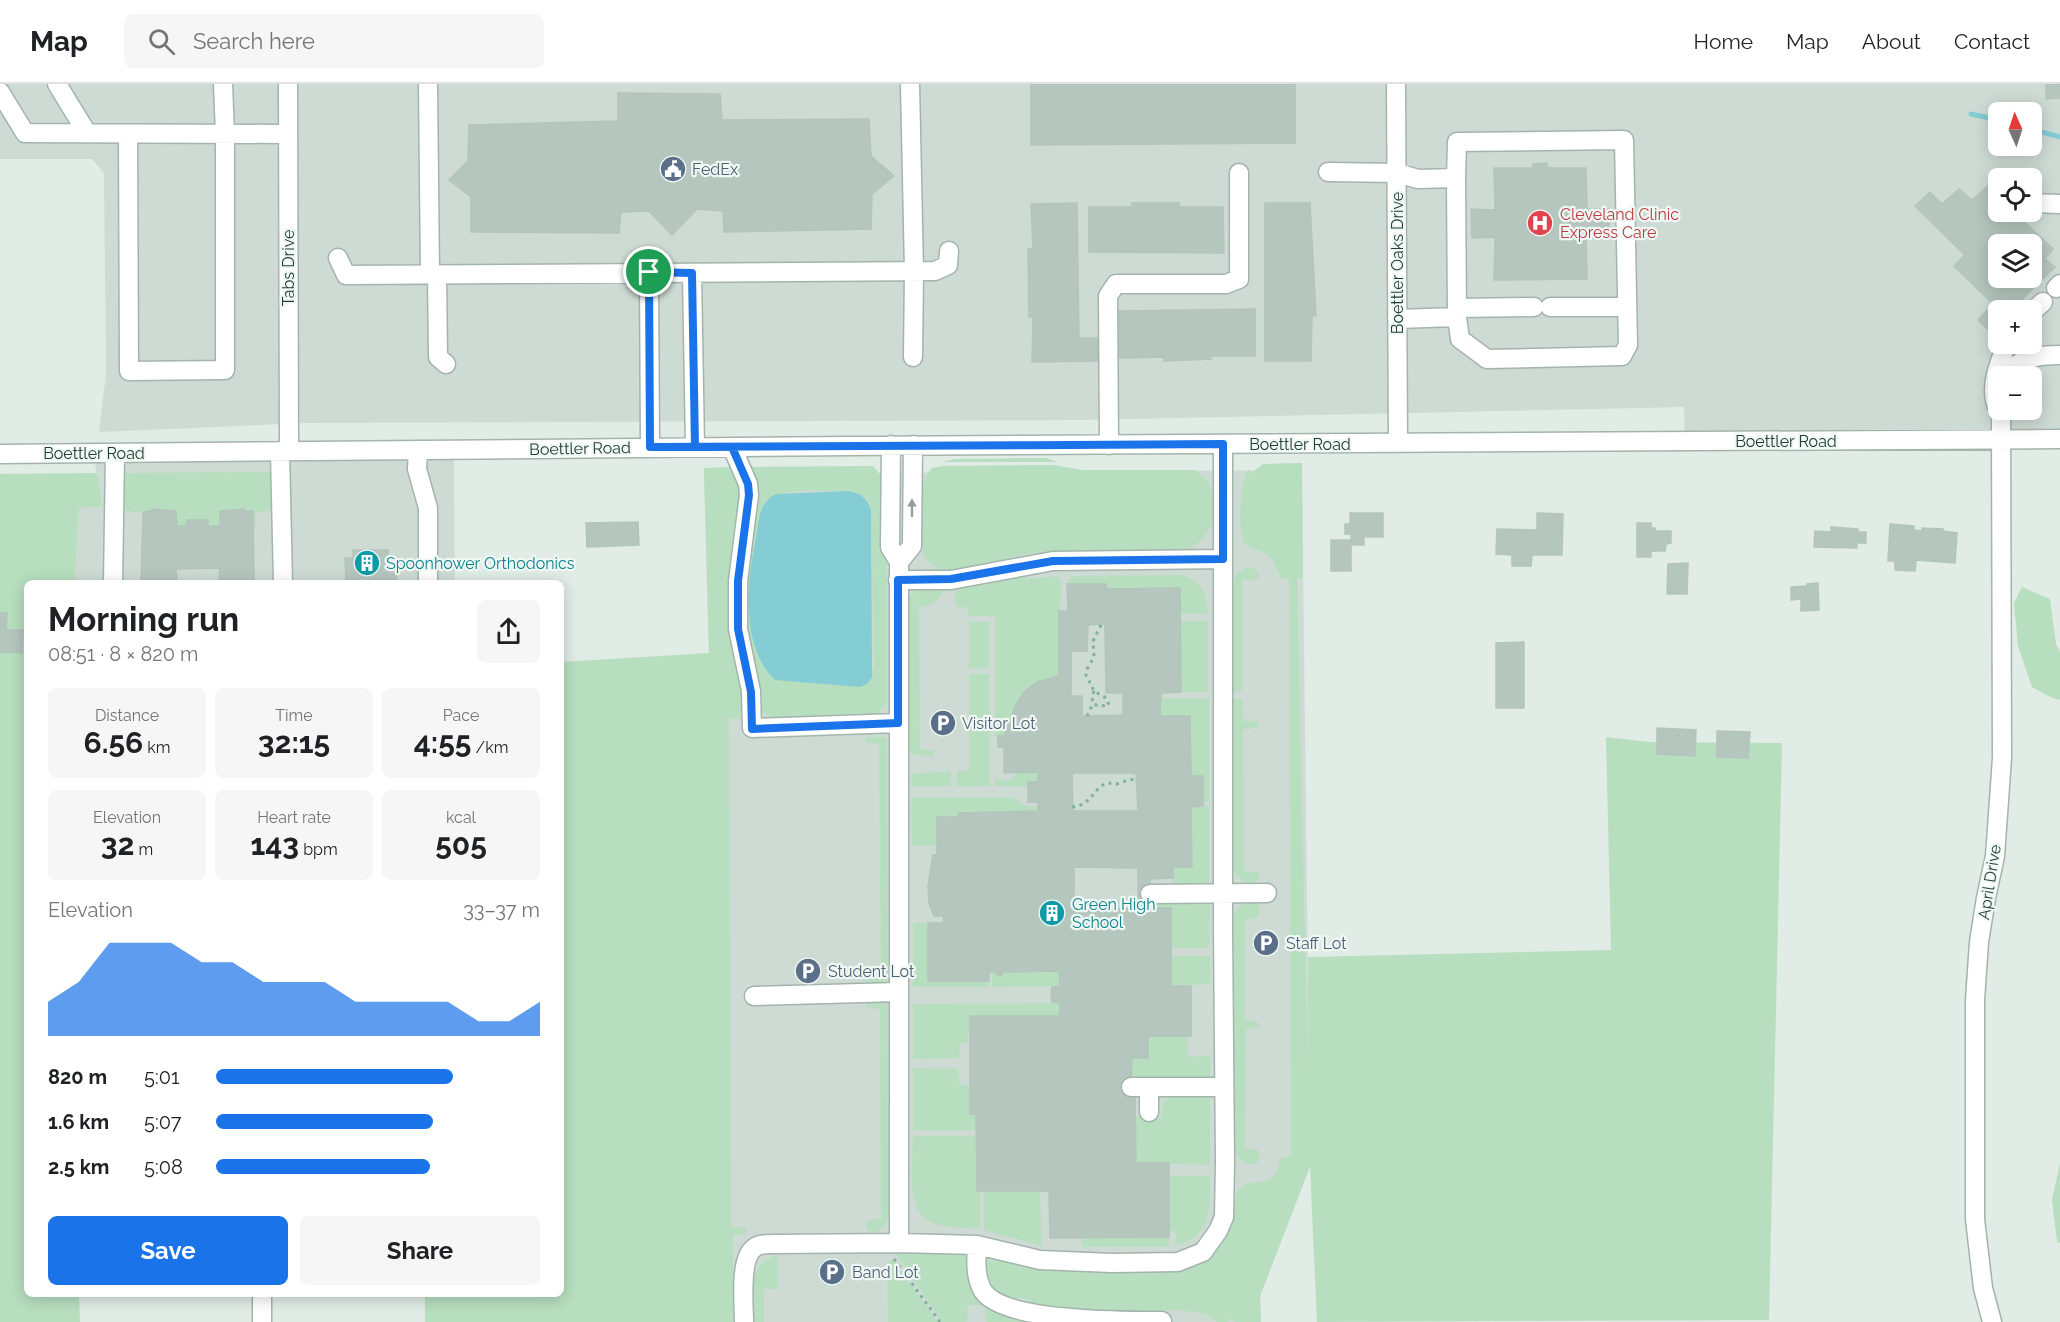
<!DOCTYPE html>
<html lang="en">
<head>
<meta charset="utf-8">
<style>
	:root { --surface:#fff; --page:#f6f6f6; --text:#202124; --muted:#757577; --line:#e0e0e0; --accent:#1a73e8 }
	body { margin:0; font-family:Raleway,sans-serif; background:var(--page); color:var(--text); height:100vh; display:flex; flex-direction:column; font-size:22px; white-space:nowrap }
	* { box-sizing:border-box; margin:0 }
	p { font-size:20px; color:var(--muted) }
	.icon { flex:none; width:33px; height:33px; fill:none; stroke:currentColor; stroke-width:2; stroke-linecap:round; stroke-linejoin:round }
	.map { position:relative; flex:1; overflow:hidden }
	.sheet { position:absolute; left:24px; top:496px; width:540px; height:717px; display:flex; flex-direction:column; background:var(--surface); border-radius:9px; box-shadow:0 3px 15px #0003 }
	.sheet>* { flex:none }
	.needle { width:39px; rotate:357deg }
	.fabs { position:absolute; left:1988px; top:18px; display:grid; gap:12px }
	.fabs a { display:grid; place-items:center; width:54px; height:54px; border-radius:9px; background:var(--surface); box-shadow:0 3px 15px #0003; font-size:30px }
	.pin { position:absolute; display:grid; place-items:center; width:51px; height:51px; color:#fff; margin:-26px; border:3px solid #fff; border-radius:50%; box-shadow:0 2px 6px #0007 }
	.round { display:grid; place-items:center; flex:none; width:63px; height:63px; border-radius:9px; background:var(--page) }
	.headline { display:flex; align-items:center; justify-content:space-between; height:102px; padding:0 24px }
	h1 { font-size:33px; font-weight:700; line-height:45px }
	.metrics { display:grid; grid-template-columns:repeat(3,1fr); gap:9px; height:102px; padding:6px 24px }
	.metrics div { display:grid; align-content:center; border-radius:9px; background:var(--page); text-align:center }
	.metrics b { font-size:30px; font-weight:700 }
	.metrics small { font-size:16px; font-weight:400 }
	.metrics p { font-size:16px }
	.chart { height:168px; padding:12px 24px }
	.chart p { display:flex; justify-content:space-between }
	.chart svg { width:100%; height:108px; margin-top:6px; fill:var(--accent); opacity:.7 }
	.primary-button { display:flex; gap:12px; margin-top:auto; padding:12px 24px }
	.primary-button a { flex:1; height:69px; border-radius:9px; background:var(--accent); color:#fff; font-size:24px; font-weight:700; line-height:69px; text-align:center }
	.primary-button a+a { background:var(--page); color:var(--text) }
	ul { padding:0 24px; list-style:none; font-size:20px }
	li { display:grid; grid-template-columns:96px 72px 1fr; align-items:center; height:45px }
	li i { height:15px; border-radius:8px; background:var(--accent) }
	header { display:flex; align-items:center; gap:36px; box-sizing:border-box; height:84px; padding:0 30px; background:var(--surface); border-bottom:2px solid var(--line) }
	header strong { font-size:28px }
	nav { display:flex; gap:33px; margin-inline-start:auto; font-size:21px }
	.search { width:420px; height:54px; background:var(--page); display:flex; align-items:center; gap:15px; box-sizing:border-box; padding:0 21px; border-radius:9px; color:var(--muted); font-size:22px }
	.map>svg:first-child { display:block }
</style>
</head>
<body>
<header>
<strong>Map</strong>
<div class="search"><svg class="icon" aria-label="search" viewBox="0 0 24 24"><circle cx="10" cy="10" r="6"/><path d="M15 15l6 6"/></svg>Search here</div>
<nav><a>Home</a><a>Map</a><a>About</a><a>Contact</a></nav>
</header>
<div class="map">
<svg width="2060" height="1238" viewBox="0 0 2060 1238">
	<rect width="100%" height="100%" fill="#e0ece5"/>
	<path fill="#cedbd4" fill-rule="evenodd" d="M0,0H2060V355L1685,357L1684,323L1085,336L306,339L99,348L106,290L104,89L92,75H0ZM1998,28H2031V62H1998ZM1998,94H2031V128H1998ZM1998,160H2031V194H1998ZM1998,226H2031V260H1998ZM1998,292H2031V326H1998Z
		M454,366L455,499L75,500L79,424L103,421L93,369Z
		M1302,386L1310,1081L1260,1212L1261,1238H714L717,866L704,390Z"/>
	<path fill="#b7debf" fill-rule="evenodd" d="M1046,374L1057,378H942L955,375Z
		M1302,379L1303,494L1297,495L1308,990V873L1611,866L1606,653L1650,658L1782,659L1769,1236L1317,1238L1310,1083L1260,1212L1261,1238H1234L1231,1235L1228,1238H1217L1205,1230L1180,1226L1064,1227L1026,1219V1214H1018V1224L993,1212L983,1181L986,1177C1005,1174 1021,1184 1040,1186C1089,1189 1139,1186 1188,1185C1205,1178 1224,1163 1230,1145C1234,1133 1232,1119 1237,1107C1254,1089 1276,1110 1279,1075L1291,1072L1289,495L1281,494C1276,487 1276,479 1270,473C1264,465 1251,467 1245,460C1237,449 1240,398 1248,386L1251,389L1263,380Z
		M1054,381L1082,386H1195C1227,408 1219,455 1183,467C1130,470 1074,462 1021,471C1002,475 957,490 939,485C932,482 927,476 923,470C922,445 914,404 932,384L942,382Z
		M873,382L883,394L886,402L887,615C884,624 880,629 872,633L774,634L765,631L760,624L745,553V383ZM848,407L867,415L871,425L874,587L764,418C779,402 827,408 848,407Z
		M730,383L741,396L746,634L729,635L731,1143H745L747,1146L744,1150L733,1151V1238H425V1211L561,1210V578L709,569L704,384Z
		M273,388V424L270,427L256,428V443H253V427L245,425L220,427V442H208L187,436V442H177L176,427L152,425V427C144,428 131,430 125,425L124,389Z
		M97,389L103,422L79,424L75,499L27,500V1210L79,1211L80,1238H0V390Z
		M1246,484H1255L1259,492L1257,495L1242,496V607L1232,608V500L1237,490Z
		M1026,489L1027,495L1058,492L1061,500L1059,592C1033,596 1017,611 1011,636L1005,637V652H995V532H968V524L957,522C951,513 956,505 965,502Z
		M1179,491C1201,495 1207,509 1208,530H1180V505H1107L1106,500H1067L1071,492Z
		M926,503L943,504L944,506C938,517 931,522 919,523L920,665L935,667L932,673L912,670L906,660V517L914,507Z
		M2022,503L2050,515L2056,560L2060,568V616L2052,614L2032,603L2018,562L2014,519Z
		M1180,537H1208V608H1181Z
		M969,538H989V584L969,585Z
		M969,590H989L990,702H957V687L969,686Z
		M1160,614H1209V718H1203L1191,692L1190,632H1160Z
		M1233,615H1242L1243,637H1257L1259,641L1258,643L1243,646L1244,787L1259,788V795L1253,800L1242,797L1233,787Z
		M867,653H883L887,655L888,895C884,900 870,901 865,896L868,892L881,891L879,660L867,659L864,656Z
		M951,687L950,702H911L912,690Z
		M1017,688H1038V698H1028V702H995V694L1007,697L1014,693Z
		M911,714H1014L1025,722L1038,723V727L959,729L958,733H937V762H912Z
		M1209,722V801H1172L1173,783L1192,782L1191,723Z
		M1210,816L1209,864H1171V825L1151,824L1150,817Z
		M1248,818L1258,820L1260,827L1258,834L1245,835V937H1257L1259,941L1258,944L1246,945L1245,1065H1257L1260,1070L1258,1078C1247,1084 1239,1076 1234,1066L1233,832L1240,822Z
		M913,839H928V897H989V903H913Z
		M1171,872H1210V900L1171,902Z
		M1059,887L1060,902L992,903V888L1000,892L1004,888Z
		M868,918H883L888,920L889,1134L881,1146L877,1148L867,1147L866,1137L881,1134L880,925L867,924L866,921Z
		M1060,919V932H970L968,959H960L959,974L913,975V920Z
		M1148,952H1187L1188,973L1210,972V993L1206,995L1132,996V974L1148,973Z
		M913,984L958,985L960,1001H969L970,1030H976V1046H913Z
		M1172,1011L1208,1012L1210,1014V1081L1136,1079L1135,1033L1162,1034V1020Z
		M913,1052H976L977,1107H980V1145C966,1143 947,1145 933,1139C904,1128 913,1078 913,1052Z
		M2060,1079V1159L2057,1158L2052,1116Z
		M1169,1092H1210C1210,1122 1213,1154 1175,1162L1176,1147H1169Z
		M984,1107H1040L1042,1162L984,1146Z
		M1169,1153V1163H1082V1154Z
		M900,1167L962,1168L968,1175L973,1192L1042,1238H986L985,1221H968L967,1238H942L896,1171Z
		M777,1171L778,1205H764V1238H751C751,1211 745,1181 777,1171Z
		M892,1175L938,1238H888L887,1179Z"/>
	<path fill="#84cdd4" d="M848,407C861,410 866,413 871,425L872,593L867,600L860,603L775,596C740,562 747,498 756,454C759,436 759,418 776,410Z"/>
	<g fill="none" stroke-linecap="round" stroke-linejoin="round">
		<path stroke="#84cdd4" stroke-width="5" d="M1971,30L1998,36
			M2031,45L2060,53"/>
	</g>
	<path fill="#b5c6be" stroke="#b2c5bc" stroke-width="1.5" fill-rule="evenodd" d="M1031,0H1295V59L1031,61Z
		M2046,0H2060V14L2046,15Z
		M618,9L720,10L722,36L869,35L871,72L894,92L872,110L871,145L724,148L723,127L697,125L672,151L649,127L621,128L619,149L471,148V113L449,96L468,77L469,41L618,37Z
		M1547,79V84H1586L1587,125H1609V154H1586L1587,195L1494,196L1495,153L1472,154L1471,125L1495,126L1494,84H1533V80Z
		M1988,102L1998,112V128H2014L2053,165L2045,175L2055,183L2011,226H1998V244L1992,249L1978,236L1993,220L1954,182L1965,171L1915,122L1930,108L1942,120L1959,105L1972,116ZM1998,160H2031V194H1998Z
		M1077,119L1079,254H1097L1098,277L1032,278L1033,233H1029L1028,165H1033L1031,120Z
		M1132,119H1179V123H1223L1224,169L1089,168V123H1132Z
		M1265,119H1310L1316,232L1312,231L1311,277H1265Z
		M1255,225V272H1210L1211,275L1164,277V273L1120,274L1119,227Z
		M152,425L176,427L177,442H187V436H208V442H220V427L245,425V427H253L254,498H219L220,484L176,485L177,498L141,500L143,428L152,427Z
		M1350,429H1383V453H1364V461H1351V450H1345V440H1350Z
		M1537,429L1563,430L1562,471H1532L1531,482H1512V471L1496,470L1497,445L1537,446Z
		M638,438L639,461L587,463L586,439Z
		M1637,439H1651V444H1655V447H1671V459L1666,460L1665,467H1651V473H1637Z
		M1890,440L1914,442V446L1922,447V444L1943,445V447L1957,449L1955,479L1916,476L1915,487L1895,486V477H1888Z
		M1831,443L1858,445V448H1866V459H1857V464L1814,463L1815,447L1831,448Z
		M1331,456H1351V487H1331Z
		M353,466H388L389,484L396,483L397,500H351V495H346L345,474H353Z
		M1688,479L1687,510H1667L1668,480Z
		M1818,499L1819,526L1801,527V515L1791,516V503L1807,502V500Z
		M1067,500H1106L1107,505L1180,504L1181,608L1161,609L1160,632H1190L1191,692H1203V722L1191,723L1192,783H1173V794L1150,795L1151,824H1171V902H1191V952H1148V974H1132L1131,1003L1135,1008L1136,1079H1169V1153L1050,1154L1049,1107H977L976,1030H970V932H1060V919L1052,918L1051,911L1052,903L1060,902L1059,887L1004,888L1000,892L994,888H989V897H928V839H944L943,832H934L929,819L928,802L933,771H937V733H958L959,729L1038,727V718H1028V698H1038V688L1004,689V663H998V652H1005V637L1011,636L1014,624L1024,608L1037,598L1059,592V527H1068ZM1105,540L1106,609H1123V631L1082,632V612H1071V567H1087L1088,541ZM1072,689H1136L1138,727H1073ZM1074,783L1138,784V824L1074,825Z
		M0,529H7L6,546H23L22,569L0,568Z
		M1524,558V624H1496V559Z
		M1657,644L1696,646L1695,672L1657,670Z
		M1717,647L1750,648L1748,674L1717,673Z"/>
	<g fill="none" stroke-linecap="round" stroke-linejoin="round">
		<g stroke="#a3b4ac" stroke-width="21">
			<path id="minor" d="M57,0L87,49
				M288,0L289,367
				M428,0L430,190
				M910,0L914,187L913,273
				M1396,0L1398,359
				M0,8L25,49L288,50
				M128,50L129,287L225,286V50L223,0
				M1328,88L1397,89L1418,95L1456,94L1457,58L1624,56L1628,261L1622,272L1487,275L1460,255L1457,233L1397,235
				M1456,94L1457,233
				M2031,119L2060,120
				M338,174L346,191L935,187L948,181L949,167
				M649,188L650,363
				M692,189L695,363
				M437,190L438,273L446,280
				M2056,204L2060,200
				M1550,223H1627
				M1457,224L1534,223
				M2031,229L2043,218
				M2006,292C2018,273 2039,271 2060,271
				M1998,325C1988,304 1999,279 2007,260
				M891,361L890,463L899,478V1159
				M1109,361L1108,212L1116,200H1226L1239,195V89
				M732,363L748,400L749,411L738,497V545L751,607L752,644L898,639
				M418,366L417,385L428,424V500
				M280,367L283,500
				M0,370L852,362L2060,355
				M899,478L912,462L913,361
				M898,496H951L1053,477L1223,475
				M113,500L115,369
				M1150,810L1267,809
				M754,912L898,908
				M1131,1003H1224
				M1149,1003V1028
				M977,1161C976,1177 975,1193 983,1207C1004,1238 1124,1237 1162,1237
				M262,1210V1238
				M744,1238C744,1220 739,1175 754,1164C759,1160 767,1160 773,1160L899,1159L977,1161L1040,1176L1112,1179L1178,1178L1203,1168L1218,1147L1224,1133L1225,1078L1223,845V360
				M1992,1238L1983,1204L1975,1135V916L1979,858L1986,814L1995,772L2002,674L2001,331"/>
		</g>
		<path stroke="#7eb19e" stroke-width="3" stroke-dasharray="3 4.5" stroke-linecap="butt" d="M1094,607L1092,614L1093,620L1099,622L1109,621L1106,614L1094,607L1086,591L1087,585L1094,573L1093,557L1101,541
			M1087,632L1093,620
			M1072,723C1097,721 1093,694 1117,700L1128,696L1137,695
			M894,1175L940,1238"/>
		<use href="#minor" stroke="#fff" stroke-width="18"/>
	</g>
	<defs><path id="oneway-solid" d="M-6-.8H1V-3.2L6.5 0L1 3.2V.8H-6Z" transform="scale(1.5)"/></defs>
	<use fill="#909e99" href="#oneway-solid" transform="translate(912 424) rotate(-90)"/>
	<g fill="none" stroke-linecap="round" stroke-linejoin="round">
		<g stroke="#fff" stroke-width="12">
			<path id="route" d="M649,188L692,189L695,363H732L748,400L749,411L738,497V545L751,608L752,645L898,639V496L951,495L1053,477L1223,475V360C1032,361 841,363 650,363L649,188"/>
		</g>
		<use href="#route" stroke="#1a73e8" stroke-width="8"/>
	</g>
	<defs>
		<g id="civic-disc" transform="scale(1.35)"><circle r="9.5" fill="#5c6f8a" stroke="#f0f8f4"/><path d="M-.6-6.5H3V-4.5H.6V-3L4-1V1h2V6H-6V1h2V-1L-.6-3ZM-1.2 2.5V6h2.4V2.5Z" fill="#fff"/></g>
		<g id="hospital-disc" transform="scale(1.35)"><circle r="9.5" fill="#e0444e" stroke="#f0f8f4"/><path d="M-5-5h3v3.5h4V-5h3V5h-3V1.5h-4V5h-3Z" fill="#fff"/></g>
		<g id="building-disc" transform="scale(1.35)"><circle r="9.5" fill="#0f9aa8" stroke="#f0f8f4"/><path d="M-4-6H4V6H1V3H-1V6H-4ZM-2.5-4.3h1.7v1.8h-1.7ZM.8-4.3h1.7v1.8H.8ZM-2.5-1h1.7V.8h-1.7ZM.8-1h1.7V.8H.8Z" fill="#fff"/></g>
		<g id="parking-disc" transform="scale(1.35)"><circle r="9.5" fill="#5c6f8a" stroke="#f0f8f4"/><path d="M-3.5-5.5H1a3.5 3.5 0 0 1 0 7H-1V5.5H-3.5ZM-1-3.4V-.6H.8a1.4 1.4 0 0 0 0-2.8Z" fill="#fff"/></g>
	</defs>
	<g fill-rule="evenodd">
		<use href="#civic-disc" x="673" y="85"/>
		<use href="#hospital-disc" x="1540" y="139"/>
		<use href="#building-disc" x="367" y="479"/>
		<use href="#parking-disc" x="943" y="639"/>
		<use href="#building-disc" x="1052" y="829"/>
		<use href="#parking-disc" x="1266" y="859"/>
		<use href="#parking-disc" x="808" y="887"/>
		<use href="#parking-disc" x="832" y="1188"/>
	</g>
	<g text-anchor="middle" stroke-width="4.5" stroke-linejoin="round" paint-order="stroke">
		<g font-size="16" fill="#4e5e75" stroke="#f0f8f4" text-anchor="start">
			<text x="692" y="91">FedEx</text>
			<text x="962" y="645">Visitor Lot</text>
			<text x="1286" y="865">Staff Lot</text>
			<text x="828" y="893">Student Lot</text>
			<text x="852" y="1194">Band Lot</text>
		</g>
		<g font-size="16" fill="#be3a42" stroke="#f0f8f4" text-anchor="start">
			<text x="1560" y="136">Cleveland Clinic<tspan x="1560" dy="18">Express Care</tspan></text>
		</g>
		<g font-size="16" fill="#203d33" stroke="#f0f8f4">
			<text transform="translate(1397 179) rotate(-90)" y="6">Boettler Oaks Drive</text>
			<text transform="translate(288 184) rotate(-90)" y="6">Tabs Drive</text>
			<text x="1786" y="363">Boettler Road</text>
			<text x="1300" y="366">Boettler Road</text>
			<text transform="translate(580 364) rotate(-1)" y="6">Boettler Road</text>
			<text x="94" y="375">Boettler Road</text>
			<text transform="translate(1989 798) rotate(-81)" y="6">April Drive</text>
		</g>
		<g font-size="16" fill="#0d838f" stroke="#f0f8f4" text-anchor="start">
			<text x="386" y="485">Spoonhower Orthodonics</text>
			<text x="1072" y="826">Green High<tspan x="1072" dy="18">School</tspan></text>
		</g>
	</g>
</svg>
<div class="fabs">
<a><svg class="needle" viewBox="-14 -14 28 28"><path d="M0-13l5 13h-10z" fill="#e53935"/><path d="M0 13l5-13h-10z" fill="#757577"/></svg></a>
<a><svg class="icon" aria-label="locate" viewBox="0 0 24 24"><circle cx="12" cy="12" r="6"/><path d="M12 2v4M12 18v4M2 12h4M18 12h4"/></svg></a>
<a><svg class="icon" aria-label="layers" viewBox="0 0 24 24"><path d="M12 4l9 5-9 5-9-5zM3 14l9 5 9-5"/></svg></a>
<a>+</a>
<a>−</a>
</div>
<div class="pin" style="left:649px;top:188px;background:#1e9e55"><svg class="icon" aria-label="arrive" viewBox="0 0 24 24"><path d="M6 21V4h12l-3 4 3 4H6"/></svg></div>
<section class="sheet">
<div class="headline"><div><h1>Morning run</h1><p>08:51 · 8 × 820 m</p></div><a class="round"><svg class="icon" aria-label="share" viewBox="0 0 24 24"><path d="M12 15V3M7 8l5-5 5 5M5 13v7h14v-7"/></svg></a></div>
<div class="metrics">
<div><p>Distance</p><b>6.56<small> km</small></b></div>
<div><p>Time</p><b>32:15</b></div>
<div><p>Pace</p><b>4:55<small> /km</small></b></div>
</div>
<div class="metrics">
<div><p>Elevation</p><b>32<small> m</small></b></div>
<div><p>Heart rate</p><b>143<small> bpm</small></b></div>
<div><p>kcal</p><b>505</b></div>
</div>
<div class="chart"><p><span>Elevation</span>33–37 m</p>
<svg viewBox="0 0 160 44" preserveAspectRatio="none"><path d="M0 44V30L10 22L20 6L30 6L40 6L50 14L60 14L70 22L80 22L90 22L100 30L110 30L120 30L130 30L140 38L150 38L160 30V44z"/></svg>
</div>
<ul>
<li><b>820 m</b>5:01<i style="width:73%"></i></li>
<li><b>1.6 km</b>5:07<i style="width:67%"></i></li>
<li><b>2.5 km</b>5:08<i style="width:66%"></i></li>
</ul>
<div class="primary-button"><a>Save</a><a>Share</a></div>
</section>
</div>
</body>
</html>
